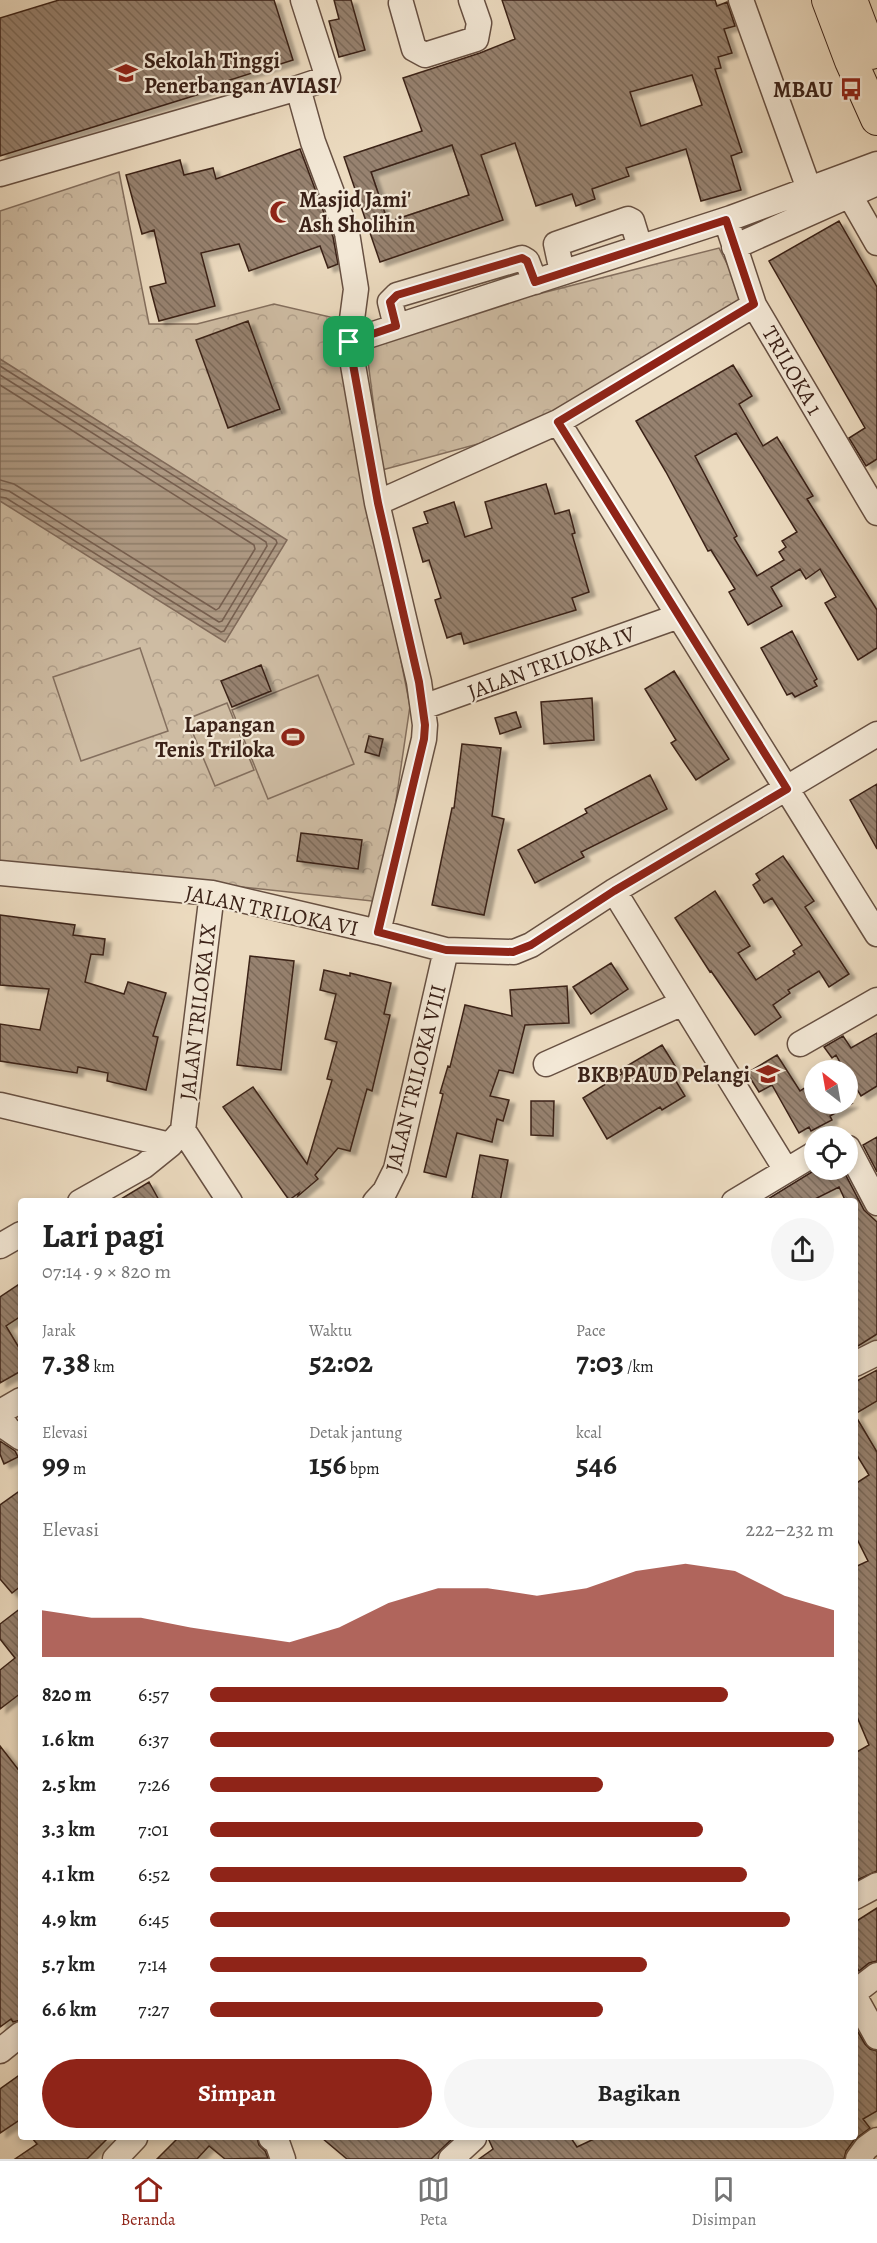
<!DOCTYPE html>
<html lang="id">
<head>
<meta charset="utf-8">
<style>
	:root { --surface:#fff; --page:#f6f6f6; --text:#222; --muted:#767676; --line:#e0e0e0; --accent:#8f2418 }
	body { margin:0; font-family:Alegreya,serif; background:var(--page); color:var(--text); height:100vh; display:flex; flex-direction:column; font-size:22px; white-space:nowrap }
	* { box-sizing:border-box; margin:0 }
	p { font-size:20px; color:var(--muted) }
	.icon { flex:none; width:33px; height:33px; fill:none; stroke:currentColor; stroke-width:2; stroke-linecap:round; stroke-linejoin:round }
	.map { position:relative; flex:1; overflow:hidden }
	.side { position:absolute; left:18px; top:1198px; width:840px; height:942px; display:flex; flex-direction:column; background:var(--surface); border-radius:6px; box-shadow:0 3px 9px #0003 }
	.side>* { flex:none }
	.needle { width:39px; rotate:329deg }
	.buttons { position:absolute; left:804px; top:1060px; display:grid; gap:12px }
	.buttons a { display:grid; place-items:center; width:54px; height:54px; border-radius:50%; background:var(--surface); box-shadow:0 3px 9px #0003; font-size:30px }
	.pin { position:absolute; display:grid; place-items:center; width:51px; height:51px; color:#fff; margin:-26px; border-radius:12px; box-shadow:0 3px 9px #0006 }
	.round { display:grid; place-items:center; flex:none; width:63px; height:63px; border-radius:32px; background:var(--page) }
	.summary { display:flex; align-items:center; justify-content:space-between; height:102px; padding:0 24px }
	h1 { font-size:33px; font-weight:700; line-height:45px }
	.stats { display:grid; grid-template-columns:repeat(3,1fr); gap:9px; height:102px; padding:6px 24px }
	.stats div { display:grid; align-content:center }
	.stats b { font-size:30px; font-weight:700 }
	.stats small { font-size:16px; font-weight:400 }
	.stats p { font-size:16px }
	.chart { height:168px; padding:12px 24px }
	.chart p { display:flex; justify-content:space-between }
	.chart svg { width:100%; height:108px; margin-top:6px; fill:var(--accent); opacity:.7 }
	.primary-button { display:flex; gap:12px; margin-top:auto; padding:12px 24px }
	.primary-button a { flex:1; height:69px; border-radius:36px; background:var(--accent); color:#fff; font-size:24px; font-weight:700; line-height:69px; text-align:center }
	.primary-button a+a { background:var(--page); color:var(--text) }
	ul { padding:0 24px; list-style:none; font-size:20px }
	li { display:grid; grid-template-columns:96px 72px 1fr; align-items:center; height:45px }
	li i { height:15px; border-radius:8px; background:var(--accent) }
	.menu { display:flex; justify-content:space-around; align-items:center; height:84px; border-top:2px solid var(--line); background:var(--surface); font-size:16px; color:var(--muted) }
	.menu a { display:grid; justify-items:center; gap:3px }
	.menu .current { color:var(--accent) }
	.map>svg:first-child { display:block }
</style>
</head>
<body>
<div class="map">
<svg width="877" height="2159" viewBox="0 0 877 2159">
	<defs>
		<pattern id="park-crowns" width="20" height="18" patternUnits="userSpaceOnUse" patternTransform="scale(1.5)"><rect width="20" height="18" fill="#cebca3"/><path d="M2 6a3 3 0 1 1 6 0M12 15a3 3 0 1 1 6 0" fill="none" stroke="#b2a18c"/></pattern>
		<pattern id="water-rules" width="6" height="5" patternUnits="userSpaceOnUse" patternTransform="scale(1.5)"><rect width="6" height="5" fill="#b09c87"/><path d="M0 2.5h6" fill="none" stroke="#907f6d"/></pattern>
		<pattern id="building-back-hatch" width="6" height="6" patternUnits="userSpaceOnUse" patternTransform="scale(1.5)"><rect width="6" height="6" fill="#97826f"/><path d="M-1 5l2 2M0 0l6 6M5-1l2 2" fill="none" stroke="#7c6a5a"/></pattern>
		<filter id="shadow"><feDropShadow dx="6" dy="4" stdDeviation="1.5" flood-color="#0004"/></filter>
	</defs>
	<rect width="100%" height="100%" fill="#ecdbc0"/>
	<filter id="stains"><feTurbulence type="fractalNoise" baseFrequency=".00333" numOctaves="4"/><feColorMatrix values="0 0 0 0 .2 0 0 0 0 .09 0 0 0 0 .02 0 0 0 .5 -.17"/></filter>
	<radialGradient id="worn" r=".72"><stop offset=".6" stop-color="#630" stop-opacity="0"/><stop offset="1" stop-color="#630" stop-opacity=".3"/></radialGradient>
	<path fill="url(#park-crowns)" stroke="#846f5e" stroke-width="1.5" d="M119,172L149,324H197L274,304L339,319L366,485L410,706L381,902L0,861V211Z
		M719,248L746,301L592,413L382,470L365,338Z"/>
	<path fill="#cebca3" stroke="#846f5e" stroke-width="1.5" d="M452,145L469,195L388,222L371,172Z
		M140,648L168,731L81,761L53,677Z
		M318,675L354,764L268,799L232,710Z
		M227,703L254,770L215,786L187,719Z"/>
	<path fill="url(#water-rules)" stroke="#816b5b" stroke-width="1.5" d="M0,359L287,540L225,642L0,501Z"/>
	<g fill="none" stroke-linecap="round" stroke-linejoin="round">
		<path stroke="#765f50" stroke-width="1.5" d="M0,366L276,540L277,543L224,631L221,632L6,498L0,497
			M0,375L266,542L267,546L222,621L219,622L9,491L0,489
			M0,385L254,545L255,549L219,608L216,610L14,484L0,480"/>
	</g>
	<path fill="url(#building-back-hatch)" stroke="#3b2218" stroke-width="1.5" fill-rule="evenodd" filter="url(#shadow)" d="M59,0H274L293,60L211,86V89L203,93L0,156V18Z
		M334,0H351L365,50L339,57L329,21L339,19Z
		M502,0H715L717,6L727,2L735,26L724,29L732,53L718,57L721,68L715,69L742,152L731,156L741,190L701,201L686,149L626,168L629,176L592,189L595,199L576,206L572,194L536,206L515,143L481,155L503,220L380,262L344,157L422,131L403,78L480,53L515,39ZM692,75L702,105L641,126L630,92ZM452,145L469,195L388,222L371,172Z
		M300,149L333,237L338,264L328,268L320,246L249,271L239,244L201,253L215,306L159,321L150,287L166,283L154,230L142,234L126,175L180,160L184,175L213,168L216,179Z
		M839,221L877,287V459L866,466L849,438L865,428L769,261Z
		M248,321L280,409L228,428L196,340Z
		M733,365L752,396L739,404L763,446L777,437L813,496L807,499L877,610V648L858,660L825,603L836,597L820,569L806,579L800,569L771,587L782,606L748,625L729,592L735,589L711,550L708,551L666,472L636,421ZM736,433L797,532L782,541L786,547L779,552L784,560L757,576L734,538L737,536L695,456Z
		M546,484L555,514L569,510L575,533L572,534L589,592L572,598L576,610L464,644L461,633L447,638L435,600L441,598L429,560L423,562L413,528L428,523L424,512L454,502L465,537L492,528L485,502Z
		M792,631L817,679L814,681L817,686L795,697L792,693L787,695L761,648Z
		M261,665L271,691L232,707L221,681Z
		M674,671L729,759L696,780L671,743L676,740L645,689Z
		M592,698L594,740L544,744L541,702Z
		M516,712L521,727L500,734L495,718Z
		M369,736L383,739L379,756L365,752Z
		M462,744L501,748L492,816L504,819L484,915L432,905L452,808H454Z
		M650,775L667,809L581,852L584,857L535,883L518,850L587,813L585,809Z
		M877,784V849L850,800Z
		M301,833L362,840L358,869L297,861Z
		M783,856L814,901L805,907L849,974L829,987L819,971L788,990L790,993L773,1005L781,1017L755,1035L711,971L710,972L675,918L715,891L750,946L738,953L756,980L795,954L793,951L802,945L772,898L764,903L753,885L760,880L756,874Z
		M0,915L75,925L73,935L105,939L103,955L91,954L85,982L124,994L128,982L166,993L153,1036L158,1037L146,1090L107,1081L108,1073L78,1067L77,1073L0,1061V1024L40,1030L49,989L0,985Z
		M250,956L294,961L281,1070L237,1065Z
		M611,963L628,989L591,1014L573,987Z
		M324,970L350,976V973L391,983L384,1014L390,1015L372,1091L367,1089L350,1151L338,1148L315,1175L318,1179L298,1196L299,1193L289,1200L223,1107L253,1087L307,1164L332,1080L327,1079L337,1042L325,1039L336,994L320,990Z
		M567,986L569,1023L525,1025L513,1073L499,1070L490,1096L509,1100L503,1121L497,1119L492,1142L457,1133L446,1177L424,1172L443,1094L440,1093L448,1066L450,1067L465,1005L512,1016L510,990Z
		M877,1033V1086L861,1096L848,1075V1071H845L836,1055L832,1058L824,1047L843,1036L851,1048Z
		M662,1045L677,1069L671,1073L685,1096L662,1110L660,1107L607,1139L583,1098L622,1074L620,1070Z
		M777,1055L800,1091L814,1082V1104H851L830,1116L832,1120L811,1131L809,1127L799,1133L772,1085L759,1092L747,1073Z
		M531,1101H554L553,1136L531,1135Z
		M877,1137V1172L863,1145Z
		M480,1155L508,1160L500,1202L472,1198Z
		M815,1170H843L864,1210L877,1222V1334L855,1348V1202H846L839,1187L809,1202H763Z
		M149,1182L160,1202H116Z
		M21,1283V1316L6,1326L21,1351V1371L0,1383V1297Z
		M877,1370V1401L855,1414V1382Z
		M855,1415L877,1452V1871L855,1881V1753L869,1745L855,1712V1567L868,1561L855,1535V1484L869,1475L855,1452Z
		M0,1441L15,1451L18,1457L4,1464L0,1454Z
		M21,1490V1586L12,1593L0,1579V1505Z
		M21,1608V1693L0,1709V1670L15,1658L0,1639V1624Z
		M0,1746L21,1773V2020L13,2022L11,2019L0,2027Z
		M877,1908V1961L869,1963L859,1971L855,1964V1922Z
		M855,2027L865,2044L870,2049L877,2051V2111L863,2119L870,2128L854,2140L846,2151L844,2159H479L493,2149L488,2138H571L577,2147L596,2138H855Z
		M21,2074V2119L0,2133V2089Z
		M32,2138H108L87,2159H15L37,2144Z
		M178,2138H257L259,2145L265,2151L268,2158L225,2159L209,2146L197,2159H157Z
		M322,2138H453L431,2159H347Z"/>
	<g fill="none" stroke-linecap="round" stroke-linejoin="round">
		<g stroke="#675042" stroke-width="27">
			<path id="minor" d="M741,0L809,189
				M401,3L414,49L425,55L476,39L479,23L471,0
				M298,88L328,78L303,0
				M0,174L298,88L313,142L347,233L356,289L349,342L377,503L419,682L425,725L424,739L378,932
				M849,194L877,243
				M726,220L754,305L877,513
				M734,247L877,183
				M562,272L556,244L628,219L632,221L640,247
				M396,326L390,302L397,295L522,258L527,261L535,282
				M349,342L731,218L877,164
				M558,422L877,934
				M377,503L558,422L754,305
				M423,707L679,616
				M0,873L212,893L378,932L446,950L514,952L531,945L614,891L877,734
				M614,891L786,1170
				M800,1044L877,1000
				M546,1064L683,1003
				M0,1105L170,1145L183,1130L230,1202
				M183,1130L212,893
				M848,1148L877,1203
				M80,1202L144,1166L170,1145
				M375,1202L385,1191L396,1169L446,950
				M734,1202L814,1154
				M0,1246L21,1234
				M855,1364L877,1353
				M0,1412L21,1400
				M0,1417L8,1429L21,1438
				M855,1897L877,1885
				M855,1992L877,1975
				M855,1997L877,2037
				M0,2051L21,2034
				M271,2138L277,2142L283,2159
				M115,2159L135,2138
				M451,2159L474,2138
				M858,2159L866,2148L877,2140"/>
		</g>
		<g stroke="#3b2218" stroke-width="34">
			<path id="major" d="M828,0L851,61L877,119
				M851,0L871,53"/>
		</g>
		<use href="#minor" stroke="#f3e8d6" stroke-width="24"/>
		<use href="#major" stroke="#ecdbc0" stroke-width="32"/>
	</g>
	<g fill="none" stroke-linecap="round" stroke-linejoin="round">
		<g stroke="#fff" stroke-width="12">
			<path id="route" d="M726,220L754,304L558,422L787,789L614,891L531,945L513,952L446,950L378,932L424,739L425,725L419,682L378,503L349,342L396,326L390,302L397,295L522,258L527,261L535,282Z"/>
		</g>
		<use href="#route" stroke="#8f2418" stroke-width="8"/>
	</g>
	<defs>
		<g id="university-bare" transform="scale(1.8)"><path d="M0-5L7-2L0 1L-7-2ZM-4 1L0 2.5L4 1V4Q0 6-4 4Z" fill="#8f2418" stroke="#f3e8d6" stroke-width="2.5" paint-order="stroke"/></g>
		<g id="bus-bare" transform="scale(1.8)"><path d="M-5-6H5V4H4V6H2V4H-2V6H-4V4H-5ZM-3.5-4V0h7V-4ZM-3.5 1.2v1.5H-2V1.2ZM2 1.2v1.5H3.5V1.2Z" fill="#8f2418" stroke="#f3e8d6" stroke-width="2.5" paint-order="stroke"/></g>
		<g id="mosque-bare" transform="scale(1.8)"><path d="M3.5-4.9A6 6 0 1 0 3.5 4.9A5 5 0 1 1 3.5-4.9Z" fill="#8f2418" stroke="#f3e8d6" stroke-width="2.5" paint-order="stroke"/></g>
		<g id="stadium-bare" transform="scale(1.8)"><path d="M0-5a6.5 5 0 1 0 0 10a6.5 5 0 1 0 0-10ZM-3.5-1.8h7v3.6h-7Z" fill="#8f2418" stroke="#f3e8d6" stroke-width="2.5" paint-order="stroke"/></g>
		<g id="school-bare" transform="scale(1.8)"><path d="M0-5L7-2L0 1L-7-2ZM-4 1L0 2.5L4 1V4Q0 6-4 4Z" fill="#8f2418" stroke="#f3e8d6" stroke-width="2.5" paint-order="stroke"/></g>
	</defs>
	<g fill-rule="evenodd">
		<use href="#university-bare" x="126" y="73"/>
		<use href="#bus-bare" x="851" y="89"/>
		<use href="#mosque-bare" x="281" y="212"/>
		<use href="#stadium-bare" x="293" y="737"/>
		<use href="#school-bare" x="768" y="1074"/>
	</g>
	<g text-anchor="middle" stroke-width="4.5" stroke-linejoin="round" paint-order="stroke">
		<g font-size="22" font-weight="bold" fill="#3b2218" stroke="#f3e8d6" text-anchor="end">
			<text x="144" y="68" text-anchor="start">Sekolah Tinggi<tspan x="144" dy="25">Penerbangan AVIASI</tspan></text>
			<text x="833" y="97">MBAU</text>
			<text x="299" y="207" text-anchor="start">Masjid Jami'<tspan x="299" dy="25">Ash Sholihin</tspan></text>
			<text x="275" y="732">Lapangan<tspan x="275" dy="25">Tenis Triloka</tspan></text>
			<text x="750" y="1082">BKB PAUD Pelangi</text>
		</g>
		<g font-size="22" fill="#3b2218" stroke="#f3e8d6">
			<text transform="translate(793 370) rotate(60)" y="8">TRILOKA 1</text>
			<text transform="translate(551 662) rotate(-20)" y="8">JALAN TRILOKA IV</text>
			<text transform="translate(272 910) rotate(12)" y="8">JALAN TRILOKA VI</text>
			<text transform="translate(197 1012) rotate(-83)" y="8">JALAN TRILOKA IX</text>
			<text transform="translate(415 1078) rotate(-76)" y="8">JALAN TRILOKA VIII</text>
		</g>
	</g>
	<rect width="100%" height="100%" filter="url(#stains)"/>
	<rect width="100%" height="100%" fill="url(#worn)"/>
</svg>
<div class="buttons">
<a><svg class="needle" viewBox="-14 -14 28 28"><path d="M0-13l5 13h-10z" fill="#e53935"/><path d="M0 13l5-13h-10z" fill="#767676"/></svg></a>
<a><svg class="icon" aria-label="locate" viewBox="0 0 24 24"><circle cx="12" cy="12" r="6"/><path d="M12 2v4M12 18v4M2 12h4M18 12h4"/></svg></a>
</div>
<div class="pin" style="left:349px;top:342px;background:#1e9e55"><svg class="icon" aria-label="arrive" viewBox="0 0 24 24"><path d="M6 21V4h12l-3 4 3 4H6"/></svg></div>
<section class="side">
<div class="summary"><div><h1>Lari pagi</h1><p>07:14 · 9 × 820 m</p></div><a class="round"><svg class="icon" aria-label="share" viewBox="0 0 24 24"><path d="M12 15V3M7 8l5-5 5 5M5 13v7h14v-7"/></svg></a></div>
<div class="stats">
<div><p>Jarak</p><b>7.38<small> km</small></b></div>
<div><p>Waktu</p><b>52:02</b></div>
<div><p>Pace</p><b>7:03<small> /km</small></b></div>
</div>
<div class="stats">
<div><p>Elevasi</p><b>99<small> m</small></b></div>
<div><p>Detak jantung</p><b>156<small> bpm</small></b></div>
<div><p>kcal</p><b>546</b></div>
</div>
<div class="chart"><p><span>Elevasi</span>222–232 m</p>
<svg viewBox="0 0 160 44" preserveAspectRatio="none"><path d="M0 44V25L10 28L20 28L30 32L40 35L50 38L60 32L70 22L80 16L90 16L100 19L110 16L120 9L130 6L140 9L150 19L160 25V44z"/></svg>
</div>
<ul>
<li><b>820 m</b>6:57<i style="width:83%"></i></li>
<li><b>1.6 km</b>6:37<i style="width:100%"></i></li>
<li><b>2.5 km</b>7:26<i style="width:63%"></i></li>
<li><b>3.3 km</b>7:01<i style="width:79%"></i></li>
<li><b>4.1 km</b>6:52<i style="width:86%"></i></li>
<li><b>4.9 km</b>6:45<i style="width:93%"></i></li>
<li><b>5.7 km</b>7:14<i style="width:70%"></i></li>
<li><b>6.6 km</b>7:27<i style="width:63%"></i></li>
</ul>
<div class="primary-button"><a>Simpan</a><a>Bagikan</a></div>
</section>
</div>
<nav class="menu">
<a class="current"><svg class="icon" aria-label="home" viewBox="0 0 24 24"><path d="M3 11l9-7 9 7M6 9v11h12V9"/></svg>Beranda</a>
<a><svg class="icon" aria-label="map" viewBox="0 0 24 24"><path d="M3 6l6-2 6 2 6-2v14l-6 2-6-2-6 2zM9 4v14M15 6v14"/></svg>Peta</a>
<a><svg class="icon" aria-label="saved" viewBox="0 0 24 24"><path d="M7 4h10v16l-5-4-5 4z"/></svg>Disimpan</a>
</nav>
</body>
</html>
